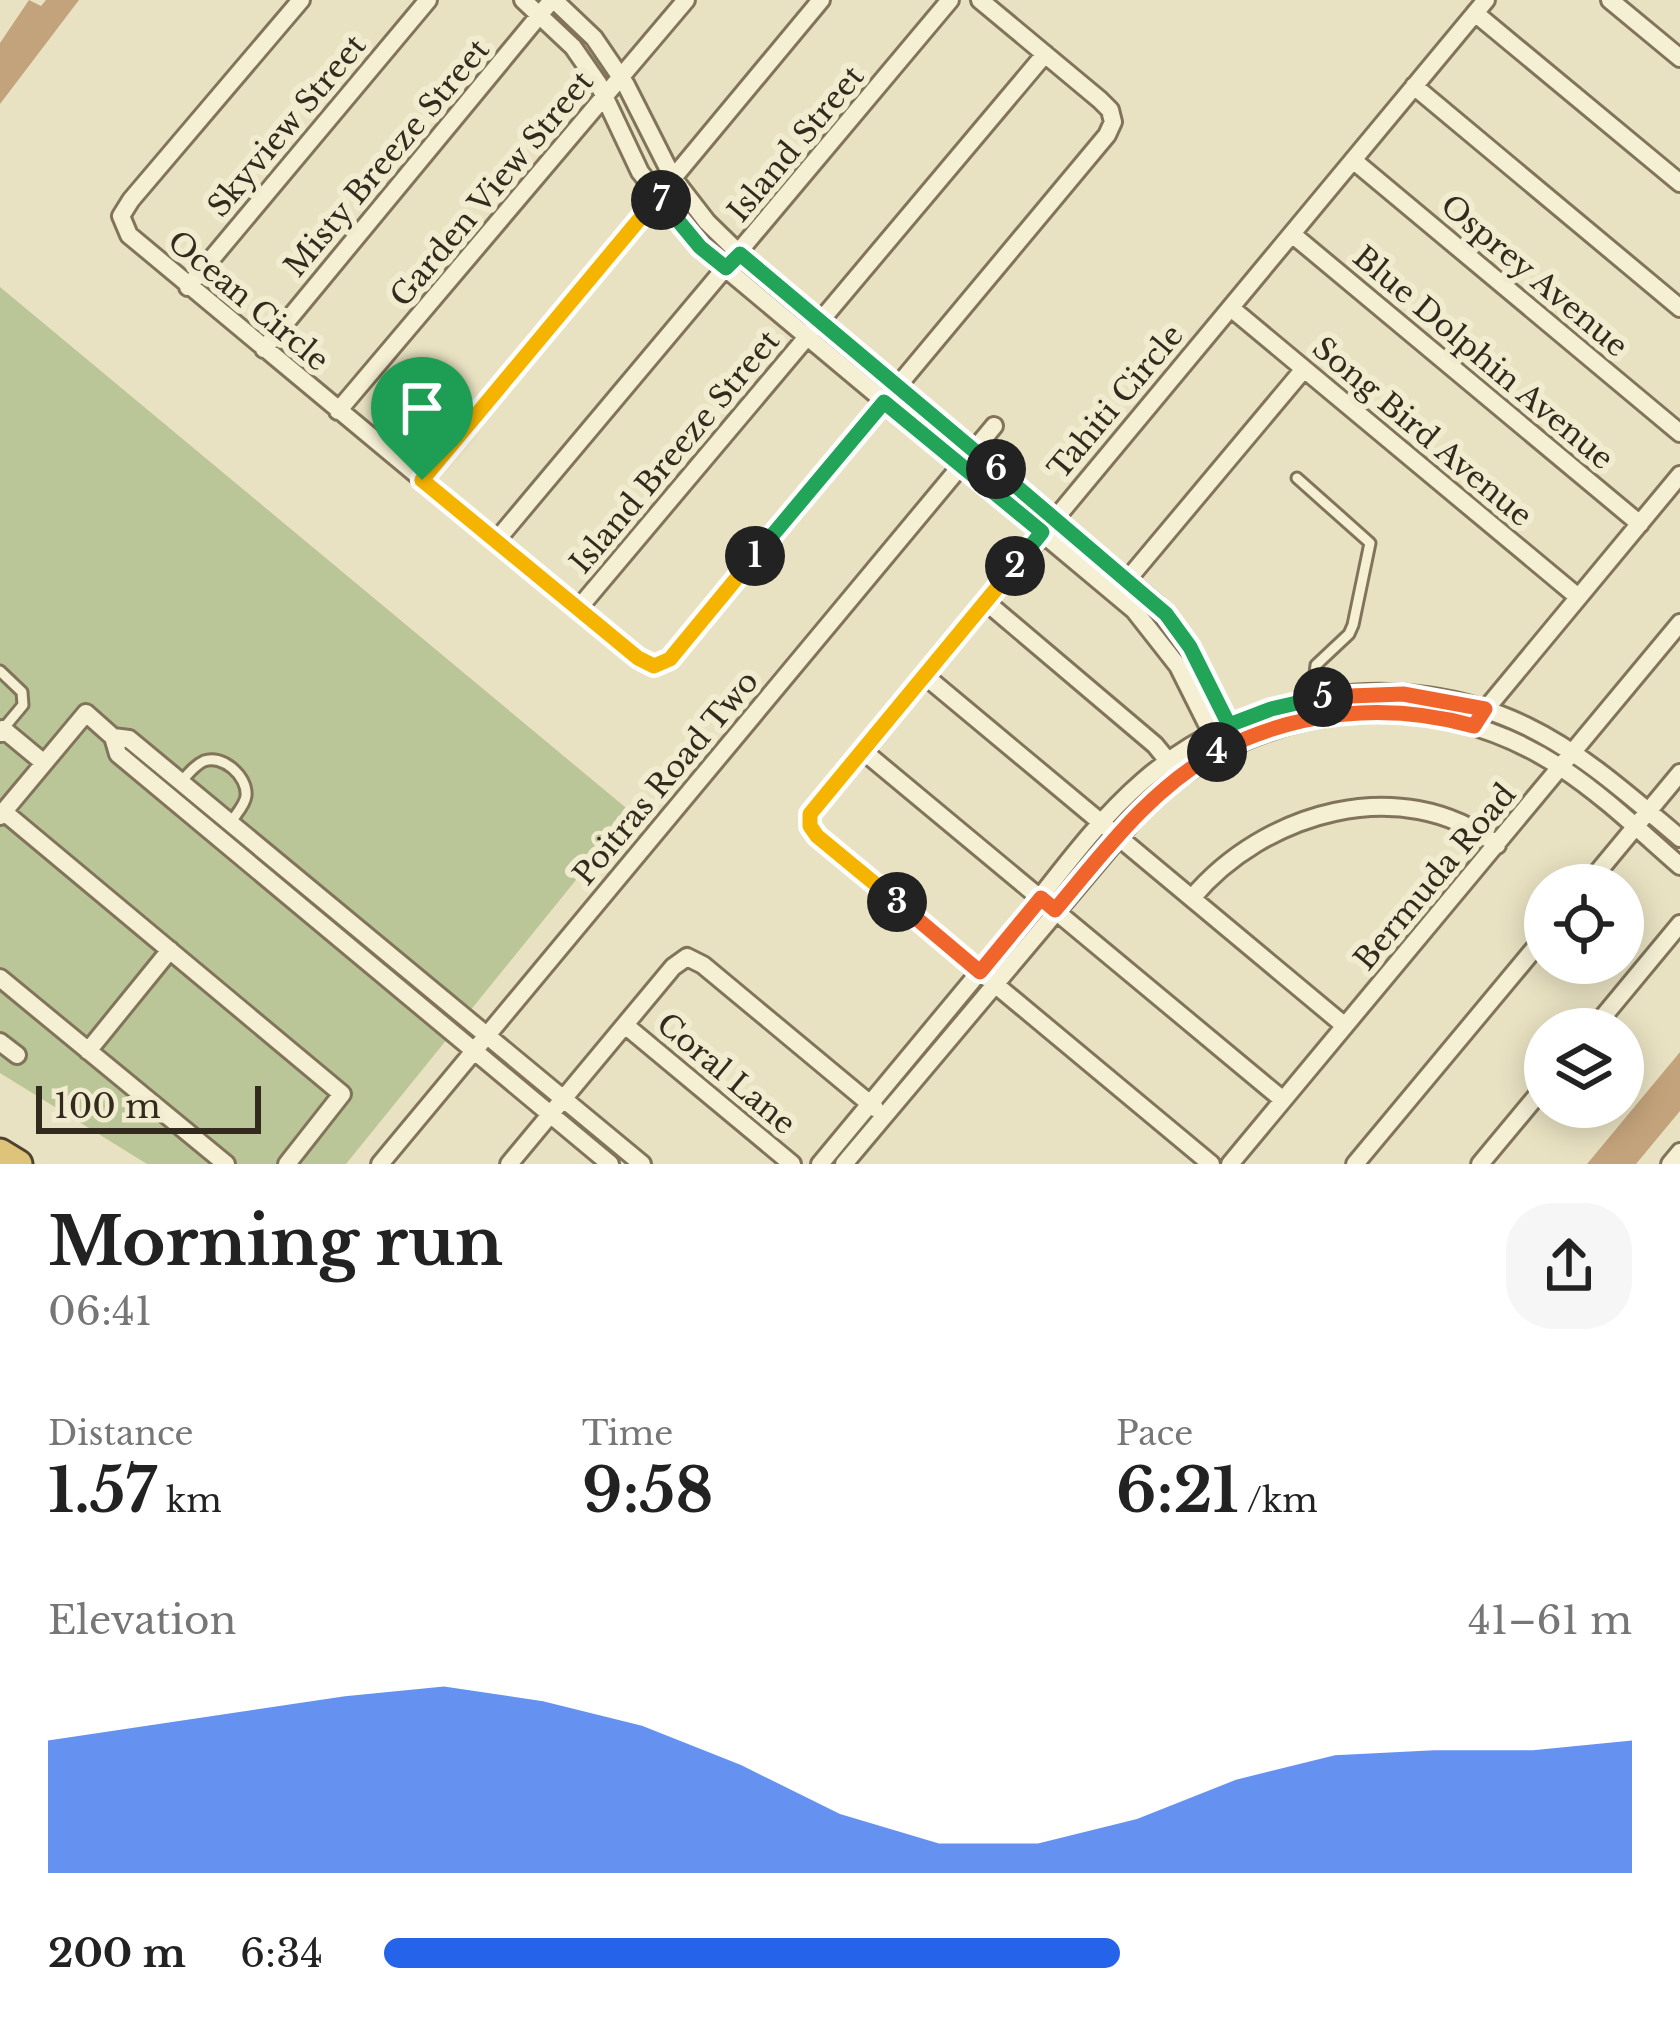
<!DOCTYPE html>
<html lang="en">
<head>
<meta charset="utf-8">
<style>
	:root { --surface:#fff; --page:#f6f6f6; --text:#222; --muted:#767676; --accent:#2563eb }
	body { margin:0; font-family:"Libre Baskerville",serif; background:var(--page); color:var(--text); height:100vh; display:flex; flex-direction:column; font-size:45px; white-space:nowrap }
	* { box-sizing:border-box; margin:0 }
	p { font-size:39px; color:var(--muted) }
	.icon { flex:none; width:66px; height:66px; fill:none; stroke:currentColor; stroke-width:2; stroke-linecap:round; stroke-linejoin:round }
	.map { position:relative; height:1164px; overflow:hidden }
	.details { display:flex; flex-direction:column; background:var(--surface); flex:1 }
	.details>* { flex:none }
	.tools { position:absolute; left:1524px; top:864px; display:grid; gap:24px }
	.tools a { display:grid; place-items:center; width:120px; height:120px; border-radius:50%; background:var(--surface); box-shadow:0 6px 30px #0003; font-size:60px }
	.scale { position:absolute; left:36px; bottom:30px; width:225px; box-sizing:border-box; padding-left:12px; border:6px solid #322a1d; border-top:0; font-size:33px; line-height:42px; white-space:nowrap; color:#322a1d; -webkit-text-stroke:9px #f1ecd0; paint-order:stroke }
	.pin { position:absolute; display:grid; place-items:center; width:102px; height:102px; color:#fff; margin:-123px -51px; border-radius:50% 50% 50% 0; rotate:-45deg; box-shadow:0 0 12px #0007 }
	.pin .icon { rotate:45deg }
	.km { position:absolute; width:60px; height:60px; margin:-30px; border-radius:50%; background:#222; color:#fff; font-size:33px; line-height:60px; text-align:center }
	.round { display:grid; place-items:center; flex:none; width:126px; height:126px; border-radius:48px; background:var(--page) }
	.head { display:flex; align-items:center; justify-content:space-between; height:204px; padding:0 48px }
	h1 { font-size:66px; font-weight:800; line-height:90px }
	.metrics { display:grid; grid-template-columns:repeat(3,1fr); gap:18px; height:204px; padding:12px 48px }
	.metrics div { display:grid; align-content:center }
	.metrics b { font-size:60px; font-weight:800 }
	.metrics small { font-size:33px; font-weight:400 }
	.metrics p { font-size:33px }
	.chart { height:336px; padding:24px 48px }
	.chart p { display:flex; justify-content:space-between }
	.chart svg { width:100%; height:216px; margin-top:12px; fill:var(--accent); opacity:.7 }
	ul { padding:0 48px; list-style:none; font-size:39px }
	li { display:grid; grid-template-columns:192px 144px 1fr; align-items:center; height:90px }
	li i { height:30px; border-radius:15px; background:var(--accent) }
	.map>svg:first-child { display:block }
</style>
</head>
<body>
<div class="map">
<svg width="1680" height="1164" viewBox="0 0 1680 1164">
	<rect width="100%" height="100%" fill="#e9e2c2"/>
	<path fill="#bac697" d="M0,287L631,812L346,1164H147L0,1073Z"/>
	<path fill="#c3a37b" d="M29,0L41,6L46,0H79L0,104V43Z
		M1680,1052V1111L1636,1164H1587Z"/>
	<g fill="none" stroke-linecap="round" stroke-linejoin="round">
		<g stroke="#81745b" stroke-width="15">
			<path id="service" d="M1297,478L1370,543L1353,625L1349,634L1316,665L1312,699
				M0,671L22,692L23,705L3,729
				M181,782C188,774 195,765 204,761C222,754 248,776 246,796C245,805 236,814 231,822"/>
		</g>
		<g stroke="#81745b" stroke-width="22">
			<path id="minor" d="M301,0L131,200L121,216L129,235L637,658L654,666L670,659L1107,135L1113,122L1110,110L1100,100L980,0
				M523,0L573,47L598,83L640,172L700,247L1134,610L1178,666L1214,738
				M554,0L594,38L626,85L673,178L707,222L747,261L1156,604L1189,647L1232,730
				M1610,0L1680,58
				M1475,13L1680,183
				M1414,86L1680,308
				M1353,160L1680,433
				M1292,234L1640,524
				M188,287L428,0
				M1231,308L1578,597
				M264,349L547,6
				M338,411L686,0
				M422,480L821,0
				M496,541L950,0
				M1123,585L1304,369
				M985,601L1155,745L1173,767
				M578,609L1045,54
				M924,675L1345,1026
				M1481,715L1680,475
				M0,733L3,729L44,763
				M862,750L1283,1100
				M4,812L342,1094L287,1164
				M0,816L86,713L113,737
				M1587,885L1680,773
				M1192,898C1263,813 1401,771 1497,845
				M0,978L226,1164
				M625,1025L792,1164
				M1593,1029L1680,924
				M0,1042L17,1055
				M88,1051L170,950
				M380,1164L994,426
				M509,1164L673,967L687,957L703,965L875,1108
				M610,1164L118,754L113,737L129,739L642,1164
				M820,1164C882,1089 944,1014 1006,940C1050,887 1091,826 1143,781C1247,691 1401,665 1526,726C1584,754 1631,797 1680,838
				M844,1164L1147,804C1261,700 1430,681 1560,767C1603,795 1641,832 1680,866
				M1211,1164L817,836L810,826V814L1486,0
				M1230,1164L1680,623
				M1355,1164L1545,936
				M1480,1164L1545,1086
				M1670,1164L1680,1152"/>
		</g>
		<g stroke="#4f422f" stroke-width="33">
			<path id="trunk" d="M0,1153L18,1164"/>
		</g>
		<use href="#service" stroke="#f5efd4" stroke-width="9"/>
		<use href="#minor" stroke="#f5efd4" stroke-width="16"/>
		<use href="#trunk" stroke="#ddc47a" stroke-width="27"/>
	</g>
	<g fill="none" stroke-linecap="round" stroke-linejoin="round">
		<g stroke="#fff" stroke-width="24">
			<path id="split-1" d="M422,480L638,658L654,666L670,659L755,556"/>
		</g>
		<g stroke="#fff" stroke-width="24">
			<path id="split-2" d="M755,556L884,402L1042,532L1015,566"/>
		</g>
		<g stroke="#fff" stroke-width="24">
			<path id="split-3" d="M897,902L817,836L810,826V814L1015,566"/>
		</g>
		<g stroke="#fff" stroke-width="24">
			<path id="split-4" d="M897,902L980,972L1041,898L1055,910C1104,852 1149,790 1217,752"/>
		</g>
		<g stroke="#fff" stroke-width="24">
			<path id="split-5" d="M1217,752C1298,710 1387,702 1474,726L1485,709L1403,694L1323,697"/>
		</g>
		<g stroke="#fff" stroke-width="24">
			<path id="split-6" d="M996,469L1166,614L1190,647L1229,725L1271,709L1323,697"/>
		</g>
		<g stroke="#fff" stroke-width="24">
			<path id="split-7" d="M661,200L700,247L726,268L740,254L996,469"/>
		</g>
		<g stroke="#fff" stroke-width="24">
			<path id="split-8" d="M422,480L658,197L661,200"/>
		</g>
		<use href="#split-1" stroke="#f5b400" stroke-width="15"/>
		<use href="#split-2" stroke="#22a559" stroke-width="15"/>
		<use href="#split-3" stroke="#f5b400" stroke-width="15"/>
		<use href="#split-4" stroke="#f0652b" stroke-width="15"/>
		<use href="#split-5" stroke="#f0652b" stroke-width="15"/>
		<use href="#split-6" stroke="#22a559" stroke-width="15"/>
		<use href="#split-7" stroke="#22a559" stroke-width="15"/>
		<use href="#split-8" stroke="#f5b400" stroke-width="15"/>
	</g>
	<g text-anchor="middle" stroke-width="12" stroke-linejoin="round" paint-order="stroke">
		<g font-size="30" fill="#322a1d" stroke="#f1ecd0">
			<text transform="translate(287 126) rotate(-50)" y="10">Skyview Street</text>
			<text transform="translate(796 144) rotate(-50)" y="10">Island Street</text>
			<text transform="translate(387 158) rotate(-50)" y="10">Misty Breeze Street</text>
			<text transform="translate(492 189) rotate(-50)" y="10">Garden View Street</text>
			<text transform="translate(1534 276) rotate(40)" y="10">Osprey Avenue</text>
			<text transform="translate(248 301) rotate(40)" y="10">Ocean Circle</text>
			<text transform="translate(1483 358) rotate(40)" y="10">Blue Dolphin Avenue</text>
			<text transform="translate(1116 402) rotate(-50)" y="10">Tahiti Circle</text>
			<text transform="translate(1422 432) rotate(40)" y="10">Song Bird Avenue</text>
			<text transform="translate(675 452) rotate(-50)" y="10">Island Breeze Street</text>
			<text transform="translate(666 778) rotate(-50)" y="10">Poitras Road Two</text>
			<text transform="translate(1435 877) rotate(-50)" y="10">Bermuda Road</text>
			<text transform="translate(726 1074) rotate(40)" y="10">Coral Lane</text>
		</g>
	</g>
</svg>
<div class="tools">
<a><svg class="icon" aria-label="locate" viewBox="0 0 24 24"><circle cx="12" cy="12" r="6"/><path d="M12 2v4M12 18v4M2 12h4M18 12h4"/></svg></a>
<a><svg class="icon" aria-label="layers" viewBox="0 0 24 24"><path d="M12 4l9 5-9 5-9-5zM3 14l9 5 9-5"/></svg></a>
</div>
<div class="scale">100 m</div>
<div class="pin" style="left:422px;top:480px;background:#1e9e55"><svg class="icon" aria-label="arrive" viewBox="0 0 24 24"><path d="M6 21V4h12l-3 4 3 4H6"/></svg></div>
<b class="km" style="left:755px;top:556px">1</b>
<b class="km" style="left:1015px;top:566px">2</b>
<b class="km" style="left:897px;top:902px">3</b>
<b class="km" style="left:1217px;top:752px">4</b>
<b class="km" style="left:1323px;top:697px">5</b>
<b class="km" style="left:996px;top:469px">6</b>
<b class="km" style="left:661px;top:200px">7</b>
</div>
<section class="details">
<div class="head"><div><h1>Morning run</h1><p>06:41</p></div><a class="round"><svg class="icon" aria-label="share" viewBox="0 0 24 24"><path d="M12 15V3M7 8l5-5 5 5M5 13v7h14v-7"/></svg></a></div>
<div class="metrics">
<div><p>Distance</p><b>1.57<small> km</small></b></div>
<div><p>Time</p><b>9:58</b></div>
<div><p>Pace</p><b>6:21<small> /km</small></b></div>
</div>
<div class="chart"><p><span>Elevation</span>41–61 m</p>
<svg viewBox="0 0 160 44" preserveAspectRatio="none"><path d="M0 44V17L10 14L20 11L30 8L40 6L50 9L60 14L70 22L80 32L90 38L100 38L110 33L120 25L130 20L140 19L150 19L160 17V44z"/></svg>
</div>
<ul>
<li><b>200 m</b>6:34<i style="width:59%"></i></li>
</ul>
</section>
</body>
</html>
